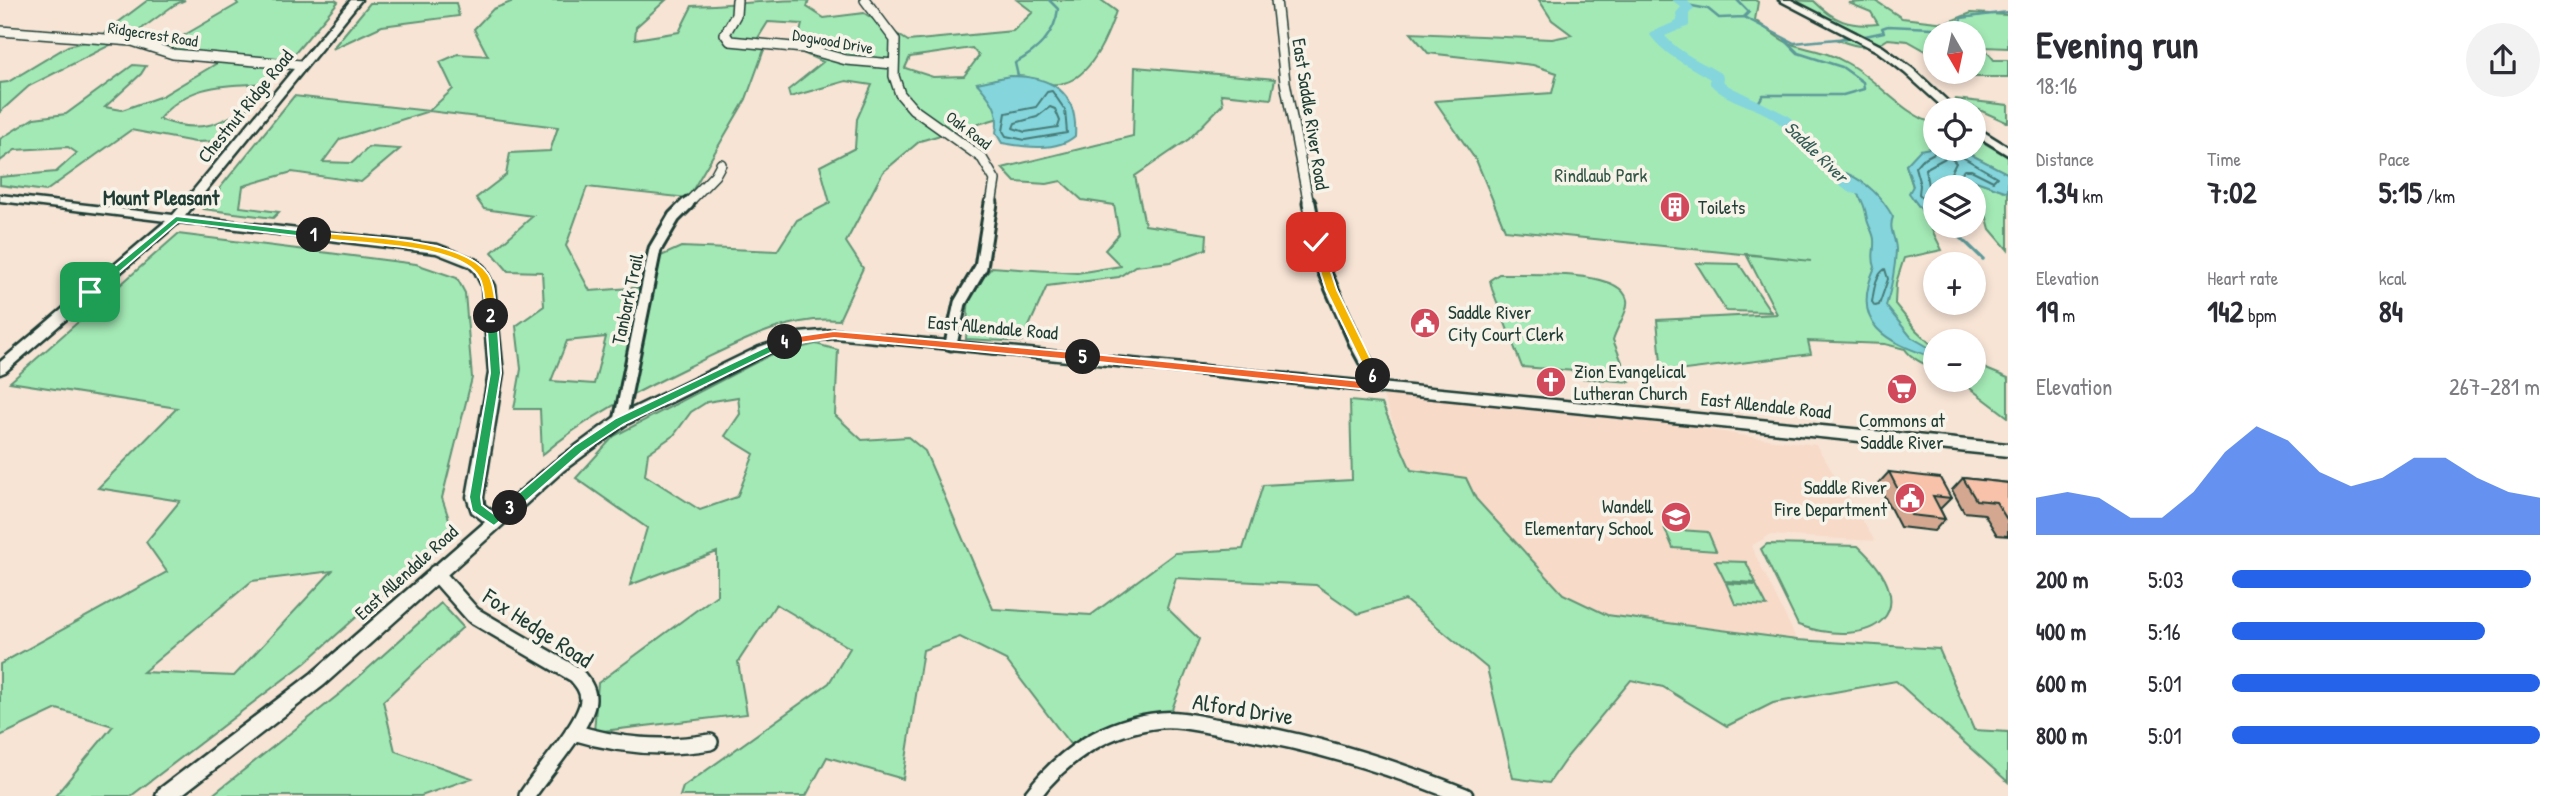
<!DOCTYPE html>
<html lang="en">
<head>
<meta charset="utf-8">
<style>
	:root { --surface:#fff; --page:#f2f2f3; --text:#2b2b33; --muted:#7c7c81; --accent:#2563eb }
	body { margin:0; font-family:"Patrick Hand",sans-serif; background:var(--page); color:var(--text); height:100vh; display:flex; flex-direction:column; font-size:26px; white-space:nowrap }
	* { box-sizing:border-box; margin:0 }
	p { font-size:23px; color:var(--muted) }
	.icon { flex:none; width:38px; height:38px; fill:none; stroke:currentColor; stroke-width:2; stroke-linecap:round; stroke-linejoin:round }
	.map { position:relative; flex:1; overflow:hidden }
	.side { display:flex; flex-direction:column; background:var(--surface); width:560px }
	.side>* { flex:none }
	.needle { width:46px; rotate:171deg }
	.tools { position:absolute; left:1923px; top:21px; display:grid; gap:14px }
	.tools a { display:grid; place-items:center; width:63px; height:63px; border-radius:50%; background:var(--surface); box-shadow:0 4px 10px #0003; font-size:35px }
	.pin { position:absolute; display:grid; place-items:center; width:60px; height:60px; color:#fff; margin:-30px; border-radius:14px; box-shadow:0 4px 10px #0006 }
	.km { position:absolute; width:35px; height:35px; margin:-18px; border-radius:50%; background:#222; color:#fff; font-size:19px; line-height:35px; text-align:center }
	.round { display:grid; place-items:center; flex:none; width:74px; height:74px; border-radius:37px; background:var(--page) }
	.overview { display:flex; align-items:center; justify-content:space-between; height:119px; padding:0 28px }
	h1 { font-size:38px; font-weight:700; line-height:52px }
	.metrics { display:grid; grid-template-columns:repeat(3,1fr); gap:10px; height:119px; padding:7px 28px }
	.metrics div { display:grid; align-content:center }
	.metrics b { font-size:30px; font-weight:700 }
	.metrics small { font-size:19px; font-weight:400 }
	.metrics p { font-size:19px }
	.chart { height:196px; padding:14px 28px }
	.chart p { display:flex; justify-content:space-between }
	.chart svg { width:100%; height:126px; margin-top:7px; fill:var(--accent); opacity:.7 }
	ul { padding:0 28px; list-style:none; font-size:23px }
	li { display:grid; grid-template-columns:112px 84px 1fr; align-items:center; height:52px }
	li i { height:18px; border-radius:9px; background:var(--accent) }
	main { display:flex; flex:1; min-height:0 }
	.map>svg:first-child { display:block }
</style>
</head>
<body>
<main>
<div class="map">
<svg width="2008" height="796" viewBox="0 0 2008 796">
	<rect width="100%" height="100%" fill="#f7e4d5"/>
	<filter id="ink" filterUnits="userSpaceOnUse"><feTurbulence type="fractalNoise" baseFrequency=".0143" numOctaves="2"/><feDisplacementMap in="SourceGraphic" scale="14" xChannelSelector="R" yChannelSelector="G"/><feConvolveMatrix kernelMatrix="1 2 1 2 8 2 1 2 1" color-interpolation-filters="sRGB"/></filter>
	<g filter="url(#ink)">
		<path fill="#f7dac8" d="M1382,393L1658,420L1751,437L1816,445L1875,541L1770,535L1751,546L1797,640L1607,616L1563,594L1476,499L1465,478L1411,470Z"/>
		<path fill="#a3e9b5" stroke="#619374" stroke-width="2" fill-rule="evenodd" d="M148,0H185L174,5L140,30L29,86L0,112V83L8,82L68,46L96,39Z
			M235,0H335L338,2L270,83C225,86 190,82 159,119C197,134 220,126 252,103L221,141L195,142L131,130L46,191L0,185V177L56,172L77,153L68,147L15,150L0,161V139L34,118L66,114L133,65L146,66L141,74L105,107L122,110L162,96L224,59L157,51L238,4Z
			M516,0H666L636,27L635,39L679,32L692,6C732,5 769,0 809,0L807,7L824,18L864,13L908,41L1013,31L1033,12L1017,0H1101L1116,11C1107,38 1088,87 1052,84C1043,83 1035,78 1026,77C1010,74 993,80 978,84L993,100L999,118L920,141L883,172L846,242L863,268L839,320C785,315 735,345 688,367C637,392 586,417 542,455L540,409H514L521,369L516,326L544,306L542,272L508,271L492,252L533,216L484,209L476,198L506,175L510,153L550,151L558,127L429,111L340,139L323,162L352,163L369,147L400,149L361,182L292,172L243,186L240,207L279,212L273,218L203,209L294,96L429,111L453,89L440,62L458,54L488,56L474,29L493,9ZM768,22L802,24L796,50L823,62L788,90L790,97L846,81L872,85L857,119L855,148L820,166L830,203L797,220L777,251L681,247L652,260L644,287L590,291L566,246L587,187L688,198L746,99L765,47L753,46ZM972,48L979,56L964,76L933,77L905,68L910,57ZM606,337L594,384L551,381L567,341Z
			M1539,0H1755L1758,2L1755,20C1766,28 1779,40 1791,44C1810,50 1829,52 1847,63C1879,81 1901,113 1935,124V147L1906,165L1913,187L1912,197L1923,212L1942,250L1904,258L1896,283L1895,304L1916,330L1935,348V366C1926,367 1910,357 1905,349L1885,344L1808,341L1811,354L1662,373L1657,320L1777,314L1746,254L1811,261L1505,230L1477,162L1435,101L1552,93L1557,73L1533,65L1428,53L1411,33L1552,39L1572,35L1552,20Z
			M1790,0L1814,1C1834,21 1849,27 1878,24L1871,12L1849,3L1876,1L1902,18L1946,23L1971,13L2008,15V48L1984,47L1994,60H2008V77H1963L1956,72H1974V33H1936L1935,56L1908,41L1888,39C1872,51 1857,47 1838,40L1855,31Z
			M370,3H456L459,16L382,26L332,49Z
			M1135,67L1275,79L1271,99L1221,94L1223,104L1189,139L1135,176L1145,225L1207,234L1206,249L1171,262L1135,266L1119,277L1047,286L1022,342L966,339L969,294L992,267L1077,273L1121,266L1105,250L1119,234L1114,205L1082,200L1061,181L1047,184L1015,182L1002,168L1133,136Z
			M1955,99L2008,105V122H2006Z
			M1974,137L2008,157V174L1960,149H1974Z
			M1965,177L2008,192V250L1990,229L1984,207L1974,187H1971Z
			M178,234L416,264L457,278L465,293L472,378L442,498L453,531L305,663L131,796H55L113,726L57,709L0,736V664L167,572L146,542L180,501L98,488L177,408L10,382ZM332,571L234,676L143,672L252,581Z
			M1696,263L1739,264L1771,312L1726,311Z
			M1499,274C1524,275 1621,268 1627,300C1629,311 1616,328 1613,340L1630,382L1579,378L1575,371L1522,367L1492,289L1490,280Z
			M816,344L838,350L835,415L862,440L908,437L925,451L993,609L1091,615L1175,553L1243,549L1263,485L1352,480L1350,401L1382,404L1411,470L1466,478L1476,499L1563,594L1607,615L1797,640L1939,649L1974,730L2008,732V782L1896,681L1773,703L1727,726L1663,687L1631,680L1567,757L1549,783L1513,778L1487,668L1405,600L1358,614L1316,585L1176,578L1167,608L1199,639L1167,722L1076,752L1006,660L960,637L923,650L903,779L827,757L806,796H680L683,787L829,683L850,648L776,604L738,662L747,714L594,732L598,683L717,595V552L630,585L647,528L576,478L614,436L770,355ZM738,397L740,414L725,436L754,454L737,497L700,510L645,475L648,453L674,435L691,412L707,402Z
			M1974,364L2008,378V417L1959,380H1974Z
			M1665,529L1708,532L1716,551L1673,548Z
			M1767,544L1858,546C1928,611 1874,651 1798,625L1761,549Z
			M1715,561L1746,562L1756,583L1725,581Z
			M1726,583L1756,585L1767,606L1735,604Z
			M441,603L463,627L383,701L395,751L472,778L421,796H211L342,692Z"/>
		<path fill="#84d6dc" stroke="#5c9999" stroke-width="2" d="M1010,76C1051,76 1078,91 1075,136C1057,152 1024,147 1002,143L996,133C1000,109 992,101 977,83Z
			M1935,147L1960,149L2005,172L2008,174V192L1965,177L1971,187H1936L1935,211L1923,212L1909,193L1913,186L1906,165L1920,150Z
			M1846,173C1868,183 1881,196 1893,217C1888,229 1896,238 1896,250C1895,270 1892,286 1886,306L1911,337L1935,351V358C1886,342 1849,325 1875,267C1871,257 1875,250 1874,240C1874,233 1868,226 1867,219C1863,194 1856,192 1836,176Z"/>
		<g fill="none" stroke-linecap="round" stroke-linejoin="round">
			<path stroke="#477a77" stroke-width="2" d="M1052,91L1065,110L1067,133L1025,140L1006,136L1003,131L1006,113L1036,107L1047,92Z
				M1050,107L1055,109L1060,121L1058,127L1025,132L1013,128L1015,123L1037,117Z
				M1960,149L1964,158L1997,177L1993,181L1971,170H1964L1958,178L1962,187
				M1936,196L1929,191L1925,169L1949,156L1956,163L1950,175L1951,187
				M1936,205L1928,204L1919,194L1920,185L1915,167L1921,160L1942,149
				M1885,269L1888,279L1879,305L1875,306L1872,302C1874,291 1875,275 1885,269Z"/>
			<path stroke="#5c9999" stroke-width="2.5" d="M1737,0L1749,12L1744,17
				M1687,5L1708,9L1719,18L1744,17L1794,43L1848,38
				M1865,36L1884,32L1882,28L1888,26L1954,29L1960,26L1961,18L2008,12
				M1018,76L1015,63C1037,51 1055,35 1058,9L1049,0
				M1757,105L1763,95H1843L1864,89L1863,82L1842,67L1798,53L1785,40"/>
			<path stroke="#5c9999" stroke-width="3.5" d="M1949,226L1983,259"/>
			<path fill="#84d6dc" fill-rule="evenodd" d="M1672,0H1687L1694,8L1689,14V26L1665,36C1680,54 1703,62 1722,74L1724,82L1729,86L1789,116L1835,166L1865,188L1867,191L1865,194C1839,201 1798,139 1780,124C1760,106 1728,104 1710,84V79C1688,65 1666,57 1650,35L1652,32L1677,21L1676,13L1681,7Z"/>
			<g stroke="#1f3d34" stroke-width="12">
				<path id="minor-far2" d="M737,0L736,15L725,34L730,41L803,48L846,60L894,64
					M865,0L895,40L894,76L900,94L913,109L982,158L995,180L991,205
					M1276,0L1285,82L1309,205
					M0,31L132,41L173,54L301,65
					M686,205L715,175L721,164"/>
			</g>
			<g stroke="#1f3d34" stroke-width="17">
				<path id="minor-far1" d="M1309,203L1321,264L1356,344L1379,387
					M951,344L960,303L981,267L991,203
					M620,421L655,249L674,217L688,203"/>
			</g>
			<g stroke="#1f3d34" stroke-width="20">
				<path id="minor" d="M436,573L473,615L576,675C582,682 588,689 588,699C588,723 541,773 527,796
					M573,732C619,746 662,750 710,742
					M1032,796C1063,754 1108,725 1161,720C1180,718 1200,724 1219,727C1304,739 1385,764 1465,796"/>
			</g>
			<g stroke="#1f3d34" stroke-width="5">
				<path id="major" d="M351,0H361L185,216L438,245L477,260L484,267L494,286L503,373L483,497L484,505L495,513L554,462L615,417L759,347L799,333L834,330L2008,444V456L940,348L834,338L800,342L769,353L625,425L564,470L324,685L180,796H156L158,790L312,673L485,522L472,512L467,497L489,373L482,286L475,272L469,266L436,253L179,222L5,372L0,374V362L166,221L0,201V195L173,215Z
					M1779,0H1791L1883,47L1913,69L1957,110H1946L1905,73L1877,51Z
					M1974,126L2008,147V155L1974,134Z"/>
			</g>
			<use href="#minor-far2" stroke="#f7f3e8" stroke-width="9"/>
			<use href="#minor-far1" stroke="#f7f3e8" stroke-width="11"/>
			<use href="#minor" stroke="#f7f3e8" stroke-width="15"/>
			<use href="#major" fill="#f7f3e8" fill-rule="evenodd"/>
		</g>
		<path fill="#d4a791" stroke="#1f3d34" stroke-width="2" d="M1889,472L1951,498L1940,509L1945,519L1934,531L1900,527L1878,484Z
			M1963,478L2008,483V536L1997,535L1984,514L1964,512L1952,490Z"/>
		<path fill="#f7c2a9" stroke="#1f3d34" stroke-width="2" d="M1889,472L1940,478L1951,498L1933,496L1945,519L1911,515Z
			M1963,478L2008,483V521L1996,502L1976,500Z"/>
	</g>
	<path fill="#22a559" stroke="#fff" stroke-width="2" d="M176,216L314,232L319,235L314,238L178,222L94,294H86V290Z"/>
	<path fill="#f5b400" stroke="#fff" stroke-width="2" d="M314,232C358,237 463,237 488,274C495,284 495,304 497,316L488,319C483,306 486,289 479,277C460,242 349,245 311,237V233Z"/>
	<path fill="#22a559" stroke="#fff" stroke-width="2" d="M491,313L497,316L501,373L481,497L482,505L494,514L510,503L516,508L494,526L472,511L469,497L490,373L486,316Z"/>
	<path fill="#22a559" stroke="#fff" stroke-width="2" d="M785,338L791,342L789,344L624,424L582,452L515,511H506V504L574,446L616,418Z"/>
	<path fill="#f0652b" stroke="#fff" stroke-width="2" d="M834,331L1083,353L1089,357L1083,361L834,338L785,345L780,342L785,338Z"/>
	<path fill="#f0652b" stroke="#fff" stroke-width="2" d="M1083,353L1371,382L1368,376L1373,372L1377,373L1385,387L1379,391L1079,360L1078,357Z"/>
	<path fill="#f5b400" stroke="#fff" stroke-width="2" d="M1316,239L1321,242L1337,290L1379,376L1377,379H1369L1368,376L1326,290L1311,242Z"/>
	<defs>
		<g id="building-disc" transform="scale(1.575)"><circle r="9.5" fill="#d1495b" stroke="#f7f3e8"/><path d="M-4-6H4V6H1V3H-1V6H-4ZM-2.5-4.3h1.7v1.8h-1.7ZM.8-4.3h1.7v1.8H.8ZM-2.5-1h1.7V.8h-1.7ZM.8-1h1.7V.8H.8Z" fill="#fff"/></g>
		<g id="civic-disc" transform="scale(1.575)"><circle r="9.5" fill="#d1495b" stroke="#f7f3e8"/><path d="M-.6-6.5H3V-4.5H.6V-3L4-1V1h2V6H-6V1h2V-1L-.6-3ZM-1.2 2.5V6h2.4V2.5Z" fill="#fff"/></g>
		<g id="church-disc" transform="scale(1.575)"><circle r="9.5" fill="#d1495b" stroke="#f7f3e8"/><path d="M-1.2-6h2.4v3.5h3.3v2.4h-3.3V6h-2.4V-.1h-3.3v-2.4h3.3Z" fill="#fff"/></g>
		<g id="supermarket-disc" transform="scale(1.575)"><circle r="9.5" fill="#d1495b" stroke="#f7f3e8"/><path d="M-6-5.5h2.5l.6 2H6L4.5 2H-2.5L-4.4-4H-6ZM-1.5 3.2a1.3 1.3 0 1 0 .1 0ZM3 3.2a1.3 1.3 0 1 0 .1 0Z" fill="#fff"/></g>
		<g id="school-disc" transform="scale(1.575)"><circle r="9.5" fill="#d1495b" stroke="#f7f3e8"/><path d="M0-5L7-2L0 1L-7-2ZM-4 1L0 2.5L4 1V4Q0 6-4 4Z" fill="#fff"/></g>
	</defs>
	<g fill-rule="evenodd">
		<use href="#building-disc" x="1675" y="207"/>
		<use href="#civic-disc" x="1425" y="323"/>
		<use href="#church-disc" x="1551" y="382"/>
		<use href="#supermarket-disc" x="1902" y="389"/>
		<use href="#civic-disc" x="1910" y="498"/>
		<use href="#school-disc" x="1676" y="517"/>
	</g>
	<g text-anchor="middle" stroke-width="7" stroke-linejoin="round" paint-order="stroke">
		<g font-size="16" fill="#1f3d34" stroke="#f7f3e8">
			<text transform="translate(153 34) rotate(9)" y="6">Ridgecrest Road</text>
			<text transform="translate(833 41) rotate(10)" y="6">Dogwood Drive</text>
			<text transform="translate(969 130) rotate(37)" y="6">Oak Road</text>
		</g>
		<g font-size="18" font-style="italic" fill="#335c56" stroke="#f7f3e8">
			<text transform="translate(1816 152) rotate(44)" y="6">Saddle River</text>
		</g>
		<g font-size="19" fill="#1f3d34" stroke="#f7f3e8">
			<text transform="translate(245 106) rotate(-51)" y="7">Chestnut Ridge Road</text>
			<text transform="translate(1311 114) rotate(81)" y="7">East Saddle River Road</text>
			<text transform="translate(627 299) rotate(-78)" y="7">Tanbark Trail</text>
			<text transform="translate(993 327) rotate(5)" y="7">East Allendale Road</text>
			<text transform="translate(1766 405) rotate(6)" y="7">East Allendale Road</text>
			<text transform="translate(406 572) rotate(-42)" y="7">East Allendale Road</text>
		</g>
		<g font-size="19" fill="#335747" stroke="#f7f3e8">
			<text x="1601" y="182">Rindlaub Park</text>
		</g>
		<g font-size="19" fill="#1f3d34" stroke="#f7f3e8" text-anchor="start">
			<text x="1698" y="214">Toilets</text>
			<text x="1448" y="319">Saddle River<tspan x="1448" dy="22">City Court Clerk</tspan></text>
			<text x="1574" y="378">Zion Evangelical<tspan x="1574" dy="22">Lutheran Church</tspan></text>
			<text x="1902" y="427" text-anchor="middle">Commons at<tspan x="1902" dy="22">Saddle River</tspan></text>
			<text x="1887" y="494" text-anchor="end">Saddle River<tspan x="1887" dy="22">Fire Department</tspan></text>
			<text x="1653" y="513" text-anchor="end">Wandell<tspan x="1653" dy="22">Elementary School</tspan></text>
		</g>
		<g font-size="21" font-weight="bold" fill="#1f3d34" stroke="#f7f3e8">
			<text x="161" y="205">Mount Pleasant</text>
		</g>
		<g font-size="23" fill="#1f3d34" stroke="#f7f3e8">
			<text transform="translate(538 628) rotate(33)" y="8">Fox Hedge Road</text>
			<text transform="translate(1243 709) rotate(9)" y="8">Alford Drive</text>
		</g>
	</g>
</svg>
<div class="tools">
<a><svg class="needle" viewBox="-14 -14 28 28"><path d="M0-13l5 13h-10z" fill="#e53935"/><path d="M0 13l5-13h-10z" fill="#7c7c81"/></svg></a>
<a><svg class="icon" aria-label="locate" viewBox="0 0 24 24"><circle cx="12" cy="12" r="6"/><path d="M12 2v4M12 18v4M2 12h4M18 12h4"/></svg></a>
<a><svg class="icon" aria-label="layers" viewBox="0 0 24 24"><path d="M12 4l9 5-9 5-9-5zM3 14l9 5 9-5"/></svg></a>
<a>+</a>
<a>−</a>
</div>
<div class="pin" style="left:90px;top:292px;background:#1e9e55"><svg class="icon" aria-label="arrive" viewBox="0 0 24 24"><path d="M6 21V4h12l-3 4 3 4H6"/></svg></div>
<div class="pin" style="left:1316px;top:242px;background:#d93025"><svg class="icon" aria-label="check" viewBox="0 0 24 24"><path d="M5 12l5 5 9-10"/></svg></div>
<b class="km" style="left:314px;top:235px">1</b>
<b class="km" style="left:491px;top:316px">2</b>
<b class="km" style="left:510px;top:508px">3</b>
<b class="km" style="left:785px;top:342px">4</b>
<b class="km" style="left:1083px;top:357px">5</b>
<b class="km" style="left:1373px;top:376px">6</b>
</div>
<section class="side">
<div class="overview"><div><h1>Evening run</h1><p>18:16</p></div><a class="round"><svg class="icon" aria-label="share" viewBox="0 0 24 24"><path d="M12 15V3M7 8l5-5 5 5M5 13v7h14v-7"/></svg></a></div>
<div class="metrics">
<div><p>Distance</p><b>1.34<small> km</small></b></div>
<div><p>Time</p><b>7:02</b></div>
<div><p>Pace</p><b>5:15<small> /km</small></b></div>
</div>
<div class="metrics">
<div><p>Elevation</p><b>19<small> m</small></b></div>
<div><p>Heart rate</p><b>142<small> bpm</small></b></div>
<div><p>kcal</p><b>84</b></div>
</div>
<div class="chart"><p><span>Elevation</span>267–281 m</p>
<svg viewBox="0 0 160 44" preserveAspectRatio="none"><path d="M0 44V31L10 29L20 31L30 38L40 38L50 29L60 15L70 6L80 11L90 22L100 27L110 24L120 17L130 17L140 24L150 29L160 31V44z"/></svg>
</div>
<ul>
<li><b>200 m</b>5:03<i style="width:97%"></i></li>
<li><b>400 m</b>5:16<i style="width:82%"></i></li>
<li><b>600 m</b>5:01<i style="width:100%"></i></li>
<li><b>800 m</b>5:01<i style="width:100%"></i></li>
</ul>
</section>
</main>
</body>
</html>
